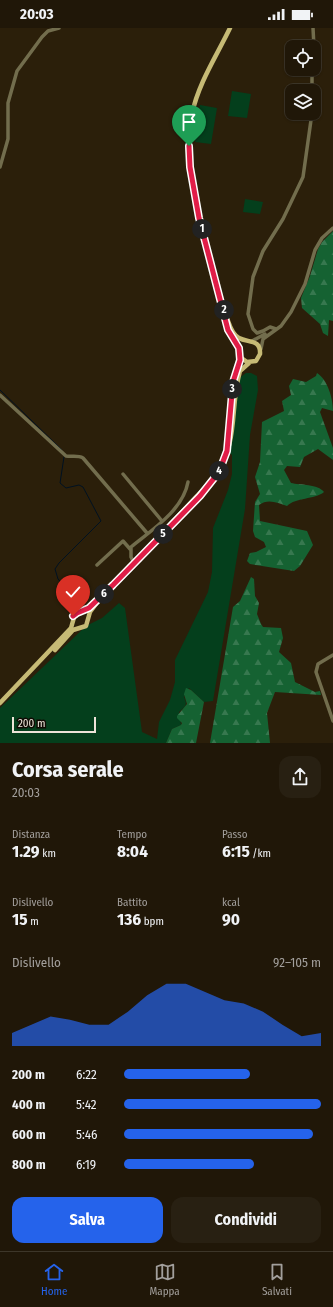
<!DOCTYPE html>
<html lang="it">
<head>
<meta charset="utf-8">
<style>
	:root { --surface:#201708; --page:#282012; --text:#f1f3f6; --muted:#a29f9c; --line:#3d3629; --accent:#2563eb }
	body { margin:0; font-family:"Fira Sans Condensed",sans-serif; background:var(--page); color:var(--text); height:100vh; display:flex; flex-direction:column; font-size:15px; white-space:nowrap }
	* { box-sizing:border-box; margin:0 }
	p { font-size:13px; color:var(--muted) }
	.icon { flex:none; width:22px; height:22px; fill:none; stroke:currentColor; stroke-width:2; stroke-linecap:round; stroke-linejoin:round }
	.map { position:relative; height:715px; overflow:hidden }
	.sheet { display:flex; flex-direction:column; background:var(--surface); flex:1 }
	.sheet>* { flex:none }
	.buttons { position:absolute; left:285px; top:12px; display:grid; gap:8px }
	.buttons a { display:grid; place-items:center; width:36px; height:36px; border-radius:8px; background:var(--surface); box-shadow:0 1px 3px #0004,0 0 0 1px var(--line); font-size:20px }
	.scale { position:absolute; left:12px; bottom:10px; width:84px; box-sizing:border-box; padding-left:4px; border:2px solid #ede4d8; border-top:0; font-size:11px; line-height:14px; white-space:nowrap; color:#ede4d8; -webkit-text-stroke:3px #0f0a03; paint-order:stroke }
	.pin { position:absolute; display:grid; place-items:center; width:34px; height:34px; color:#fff; margin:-41px -17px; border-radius:50% 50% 50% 0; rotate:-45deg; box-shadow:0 0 4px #0007 }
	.pin .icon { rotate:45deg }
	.km { position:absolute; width:20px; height:20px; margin:-10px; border-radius:50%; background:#222; color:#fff; font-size:11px; line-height:20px; text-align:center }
	.round { display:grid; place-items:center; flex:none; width:42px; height:42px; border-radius:12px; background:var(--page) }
	.overview { display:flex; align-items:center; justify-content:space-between; height:68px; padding:0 12px }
	h1 { font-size:22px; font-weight:700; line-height:30px }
	.figures { display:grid; grid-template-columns:repeat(3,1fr); gap:6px; height:68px; padding:4px 12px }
	.figures div { display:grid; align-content:center }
	.figures b { font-size:17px; font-weight:700 }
	.figures small { font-size:11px; font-weight:400 }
	.figures p { font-size:11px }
	.chart { height:112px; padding:8px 12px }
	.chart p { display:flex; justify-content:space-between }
	.chart svg { width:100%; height:72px; margin-top:4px; fill:var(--accent); opacity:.7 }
	.primary-button { display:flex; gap:8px; margin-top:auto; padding:8px 12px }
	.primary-button a { flex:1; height:46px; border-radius:12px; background:var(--accent); color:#fff; font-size:16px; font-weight:700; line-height:46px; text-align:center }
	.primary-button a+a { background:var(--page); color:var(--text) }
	ul { padding:0 12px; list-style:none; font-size:13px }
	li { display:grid; grid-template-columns:64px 48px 1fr; align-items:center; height:30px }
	li i { height:10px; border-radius:5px; background:var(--accent) }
	.status { display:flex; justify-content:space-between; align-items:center; height:28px; padding:0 20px; background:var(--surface); direction:ltr }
	.status svg { height:11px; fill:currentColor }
	.dock { display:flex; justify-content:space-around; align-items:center; height:56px; border-top:1px solid var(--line); background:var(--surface); font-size:11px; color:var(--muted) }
	.dock a { display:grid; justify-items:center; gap:2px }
	.dock .selected { color:var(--accent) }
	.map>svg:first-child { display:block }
</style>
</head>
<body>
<div class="status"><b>20:03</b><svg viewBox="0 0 49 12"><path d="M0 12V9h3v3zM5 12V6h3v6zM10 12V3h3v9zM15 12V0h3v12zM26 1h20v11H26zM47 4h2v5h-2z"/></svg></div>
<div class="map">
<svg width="333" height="715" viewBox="0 0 333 715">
	<defs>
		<pattern id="forest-firs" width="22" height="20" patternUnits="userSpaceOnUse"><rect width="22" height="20" fill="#156232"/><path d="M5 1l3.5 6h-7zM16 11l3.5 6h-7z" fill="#37784f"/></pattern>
	</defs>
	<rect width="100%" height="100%" fill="#2b1f0a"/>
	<path fill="#043f1c" d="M232,63L251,66L247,90L228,88Z
		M200,77L217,80L211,116L195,114Z
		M245,171L263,174L260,186L243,184Z
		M246,345H251L257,348L258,362L250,407L245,481L213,673L204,674L189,660L184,669C188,677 185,679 179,684L181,697L172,701L166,715H0V680L86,598L102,590L119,575L125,580L142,704L157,711L159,694L170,672L175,654V632L208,564L212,544L213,500L228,462L232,446V427L228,424L238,351Z"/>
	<path fill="url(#forest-firs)" d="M333,203V293L329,292L328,308L323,305L320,296L302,280L301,270L310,248L318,221L322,214Z
		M317,345C328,352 333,371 333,383L322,380L320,384L333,420V432L318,421L304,429L300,439L287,438L284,442L291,455C300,457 318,456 324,464C314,472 296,469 287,478C278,475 268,470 259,477L260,493L307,503L313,517L300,538L294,543L250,536L247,533L250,525L256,524L266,519L264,514L255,509L253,503L255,474L260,466L255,449L260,434L262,394L284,383L282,373L291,367L289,358L293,351L306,354L316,348Z
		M251,549L254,551L255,568L259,575L257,586L261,596L263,599L281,600L283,610L279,624L291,635L295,654L315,664L320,663L321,667L275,664L267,685L270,715H210L233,579L240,573Z
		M186,660L191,662L204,674L196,715H166L172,701L181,697L182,695L177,690V688L187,676L184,666Z"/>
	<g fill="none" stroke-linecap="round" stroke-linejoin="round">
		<path stroke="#001121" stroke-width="1" d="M0,362L62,422
			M64,429L60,455L66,460L79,457L83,459L101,493L59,535L55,541L58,551L79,574"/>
		<path stroke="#726d4d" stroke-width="3.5" d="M313,0L314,19
			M312,63V41
			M0,139L8,111V75L17,43L42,9L48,3L59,0
			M276,301L270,299L263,303L257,305L253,301L248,286L253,249L263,223L283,191L303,149L312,85
			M252,313L265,306
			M261,321L263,311L281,298L291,284L305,256L315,222L322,210L333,200
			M0,367L66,428C72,429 78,427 83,430L147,505
			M123,446L162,493
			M134,535L131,529V519C152,502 183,482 188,454
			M97,537L123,513L130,521
			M333,627L318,636L316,644L333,693"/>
		<path stroke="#c6ba75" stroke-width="4.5" d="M226,287L228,302L238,317L240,329L247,334L256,333L260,326C261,311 248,315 239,310C233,307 230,299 228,293C221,274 217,254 211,235C199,188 181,135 192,86C198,56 217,27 230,0
			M229,408L233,354L240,329
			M55,622L73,602L86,598L90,584L96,576
			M0,675L71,600L75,586L85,583L113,557L214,450C240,412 229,382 240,343L249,335"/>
	</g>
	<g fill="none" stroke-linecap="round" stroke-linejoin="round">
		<g stroke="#fff" stroke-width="8">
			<path id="route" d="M73,588L77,585L89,580L113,557L200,468L219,444L227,423L233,354L240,332L239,320L228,302L199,190L190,139L189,118"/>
		</g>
		<use href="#route" stroke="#e11d48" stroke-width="5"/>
	</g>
</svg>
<div class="buttons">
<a><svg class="icon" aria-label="locate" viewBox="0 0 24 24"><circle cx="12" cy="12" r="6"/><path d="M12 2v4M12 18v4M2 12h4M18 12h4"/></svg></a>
<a><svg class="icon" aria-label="layers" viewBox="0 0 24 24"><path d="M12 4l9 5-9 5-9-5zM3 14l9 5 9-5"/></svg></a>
</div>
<div class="scale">200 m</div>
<div class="pin" style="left:189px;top:118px;background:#1e9e55"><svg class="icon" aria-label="arrive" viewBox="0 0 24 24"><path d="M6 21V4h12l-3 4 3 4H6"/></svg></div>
<div class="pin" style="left:73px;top:588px;background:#d93025"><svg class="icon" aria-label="check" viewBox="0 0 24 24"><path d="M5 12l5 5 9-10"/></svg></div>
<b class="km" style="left:202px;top:201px">1</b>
<b class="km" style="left:224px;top:282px">2</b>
<b class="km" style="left:232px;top:361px">3</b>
<b class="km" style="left:219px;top:443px">4</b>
<b class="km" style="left:163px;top:506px">5</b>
<b class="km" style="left:104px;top:566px">6</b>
</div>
<section class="sheet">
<div class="overview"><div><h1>Corsa serale</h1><p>20:03</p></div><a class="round"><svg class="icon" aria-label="share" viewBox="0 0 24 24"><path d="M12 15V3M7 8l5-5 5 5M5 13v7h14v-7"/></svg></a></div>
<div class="figures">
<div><p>Distanza</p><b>1.29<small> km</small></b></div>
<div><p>Tempo</p><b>8:04</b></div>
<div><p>Passo</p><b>6:15<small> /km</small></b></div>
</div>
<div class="figures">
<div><p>Dislivello</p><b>15<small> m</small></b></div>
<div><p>Battito</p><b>136<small> bpm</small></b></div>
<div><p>kcal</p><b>90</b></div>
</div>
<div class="chart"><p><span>Dislivello</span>92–105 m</p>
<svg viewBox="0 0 160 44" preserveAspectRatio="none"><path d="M0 44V36L10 31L20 26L30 28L40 31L50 31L60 23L70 13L80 6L90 6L100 11L110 16L120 18L130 23L140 31L150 38L160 36V44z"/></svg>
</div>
<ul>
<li><b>200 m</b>6:22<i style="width:64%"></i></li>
<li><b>400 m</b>5:42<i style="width:100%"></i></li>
<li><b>600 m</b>5:46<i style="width:96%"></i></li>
<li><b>800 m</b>6:19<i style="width:66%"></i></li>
</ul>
<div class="primary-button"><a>Salva</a><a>Condividi</a></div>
</section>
<nav class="dock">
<a class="selected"><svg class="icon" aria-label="home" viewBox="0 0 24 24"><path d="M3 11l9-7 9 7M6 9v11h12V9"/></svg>Home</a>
<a><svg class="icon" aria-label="map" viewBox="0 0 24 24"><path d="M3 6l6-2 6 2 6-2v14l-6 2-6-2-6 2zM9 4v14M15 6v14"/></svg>Mappa</a>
<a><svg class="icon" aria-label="saved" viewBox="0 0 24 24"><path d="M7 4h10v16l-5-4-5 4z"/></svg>Salvati</a>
</nav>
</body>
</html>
